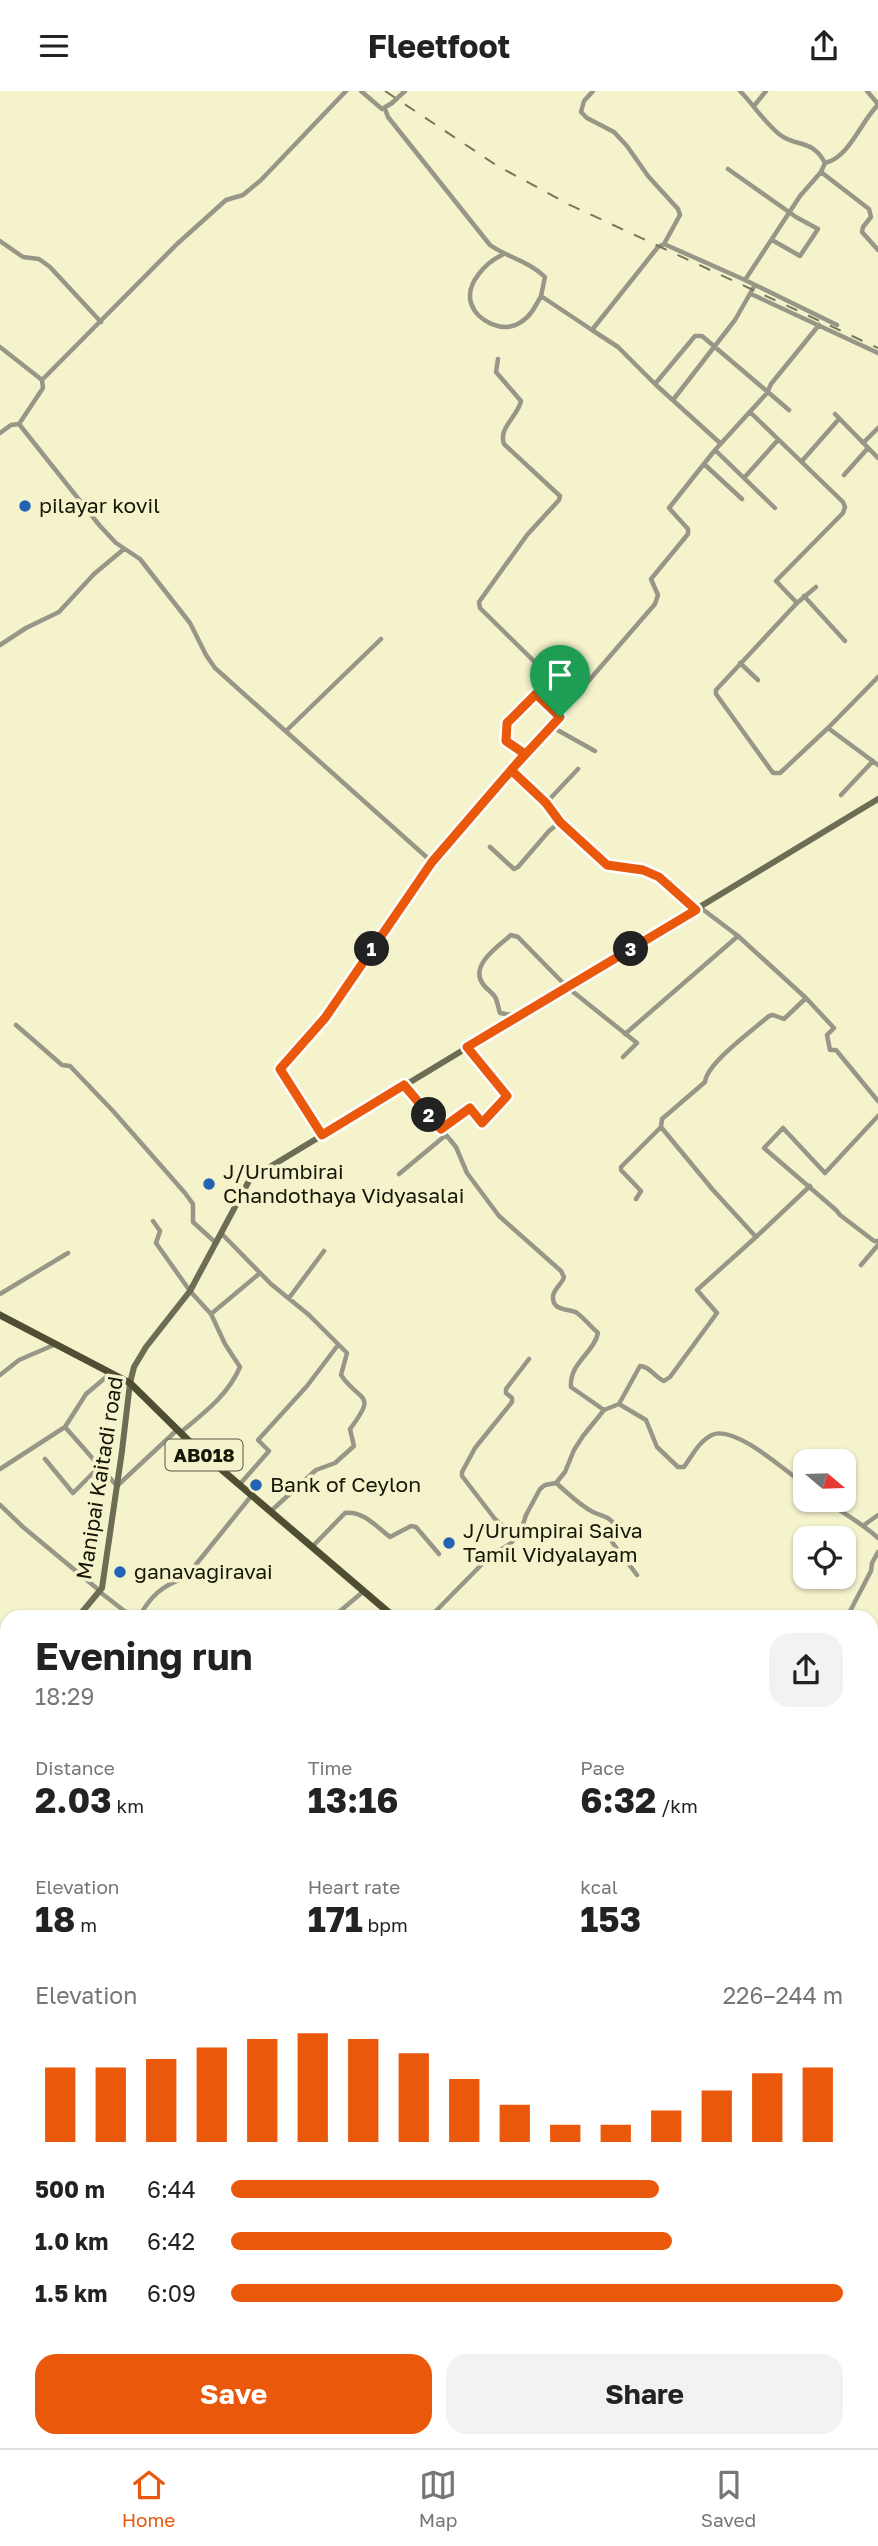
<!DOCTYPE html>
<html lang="en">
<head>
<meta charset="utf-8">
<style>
	:root { --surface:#fff; --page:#f2f2f2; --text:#222; --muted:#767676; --line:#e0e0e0; --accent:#ea580c }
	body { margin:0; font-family:"Golos Text",sans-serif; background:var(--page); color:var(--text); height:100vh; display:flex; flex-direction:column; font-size:26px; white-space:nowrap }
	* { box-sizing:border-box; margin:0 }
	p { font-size:23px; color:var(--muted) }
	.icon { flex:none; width:38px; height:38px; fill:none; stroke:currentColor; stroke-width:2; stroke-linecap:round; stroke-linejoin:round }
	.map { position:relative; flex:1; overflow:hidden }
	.side { position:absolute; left:0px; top:1519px; width:878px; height:838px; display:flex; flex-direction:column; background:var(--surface); border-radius:21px 21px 0 0; box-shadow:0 2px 5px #0004 }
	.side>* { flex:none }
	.needle { width:46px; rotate:109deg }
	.controls { position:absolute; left:793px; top:1358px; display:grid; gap:14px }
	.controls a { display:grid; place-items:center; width:63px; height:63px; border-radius:14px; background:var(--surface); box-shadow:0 2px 5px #0004; font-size:35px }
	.pin { position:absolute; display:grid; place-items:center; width:60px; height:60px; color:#fff; margin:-72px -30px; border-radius:50% 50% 50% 0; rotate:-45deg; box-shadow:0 0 7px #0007 }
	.pin .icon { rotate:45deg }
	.km { position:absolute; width:35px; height:35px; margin:-18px; border-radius:50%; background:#222; color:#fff; font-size:19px; line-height:35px; text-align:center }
	.round { display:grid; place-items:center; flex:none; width:74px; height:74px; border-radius:21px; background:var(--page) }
	.summary { display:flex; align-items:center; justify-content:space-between; height:119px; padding:0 35px }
	h1 { font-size:38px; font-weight:700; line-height:52px }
	.stats { display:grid; grid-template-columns:repeat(3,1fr); gap:10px; height:119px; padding:7px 35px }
	.stats div { display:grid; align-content:center }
	.stats b { font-size:35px; font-weight:700 }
	.stats small { font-size:19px; font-weight:400 }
	.stats p { font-size:19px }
	.chart { height:196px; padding:14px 35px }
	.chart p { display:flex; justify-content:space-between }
	.chart svg { width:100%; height:126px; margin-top:7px; stroke:var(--accent); stroke-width:6 }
	.primary-button { display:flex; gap:14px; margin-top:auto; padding:14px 35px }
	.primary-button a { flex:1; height:80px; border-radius:21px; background:var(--accent); color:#fff; font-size:28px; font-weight:700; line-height:80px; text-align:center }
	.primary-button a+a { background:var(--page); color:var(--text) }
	ul { padding:0 35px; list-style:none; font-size:23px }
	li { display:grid; grid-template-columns:112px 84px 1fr; align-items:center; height:52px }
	li i { height:18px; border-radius:9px; background:var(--accent) }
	header { display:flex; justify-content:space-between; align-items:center; height:91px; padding:0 35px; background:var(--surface); font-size:32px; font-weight:700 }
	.dock { display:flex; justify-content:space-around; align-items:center; height:98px; border-top:2px solid var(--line); background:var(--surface); font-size:19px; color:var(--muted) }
	.dock a { display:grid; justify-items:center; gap:4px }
	.dock .active { color:var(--accent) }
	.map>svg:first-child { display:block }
</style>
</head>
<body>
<header><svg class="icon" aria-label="menu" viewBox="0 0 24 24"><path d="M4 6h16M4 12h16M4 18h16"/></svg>Fleetfoot<svg class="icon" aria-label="share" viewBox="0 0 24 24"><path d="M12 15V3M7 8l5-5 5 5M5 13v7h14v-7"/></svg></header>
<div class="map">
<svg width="878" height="2357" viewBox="0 0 878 2357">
	<rect width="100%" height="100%" fill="#f4f3cc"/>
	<path fill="#e9e7b9" d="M872,1898L878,1904V1960L872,1968Z"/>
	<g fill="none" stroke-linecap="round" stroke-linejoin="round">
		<path stroke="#979687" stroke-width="4.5" d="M361,0L382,18L392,12
			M593,0L584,10L581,21L587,27L614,41L627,55L648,85L678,118L680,124L664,153
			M740,0C753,13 764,31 779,43C796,57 812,47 825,72L821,81L800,105L745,189
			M867,0L878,13
			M754,15L766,0
			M385,18L388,26L490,154C507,166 530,171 545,186L541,205L592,239L658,156L664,153L745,189L837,234
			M825,72C850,66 861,30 878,14
			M728,78L796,126L818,138L800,165L772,149
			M821,81L869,118L871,126L863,136L862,141L878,159
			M0,150L23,166L39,168L50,176L101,231
			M502,164C487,171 465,192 471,212C477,231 504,243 521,231C531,225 536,214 541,205
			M751,203L878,262
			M592,239L618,256L655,293L695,245H702L789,319
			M0,256L42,289
			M498,268L496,281L521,310C518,325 498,337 504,353L560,405L559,409L527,444L479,511L480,517L546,582L536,603L507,632L506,650L525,663
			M655,293L720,352
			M673,309L735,229L755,194
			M750,321L843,411L845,416L843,422L776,490L797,512
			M835,323L878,367
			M19,333L100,435L116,452L140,468L190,532L206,564L215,577L432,771L325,927L280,978L322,1044
			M0,342L11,334L19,333L43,297L42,289L177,153L226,109L243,104L261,89L346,0
			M863,352L878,337
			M715,359L775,417
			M802,370L839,328
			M704,373L742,408
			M844,384L868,357
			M744,387L778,349
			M816,496L797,512L716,599V603L773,682H780L828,637L878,674
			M804,505L845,550
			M0,554L26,537L59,521L94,483L124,458
			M740,572L758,589
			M536,603L560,626
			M552,636L595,660
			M828,637L878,586
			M286,640L381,548
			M511,679L546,712L560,731L607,774L643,779L659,786L696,819
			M841,704L873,670
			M546,712L578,678
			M490,756L514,778L518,776L549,740L560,731
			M432,771L655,513L658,504L651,488L688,443V438L669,417L715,359L767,302L771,293L819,234
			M738,845L806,907L834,937L827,944L830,959H836L878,1010
			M806,907L784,928L773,924L769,925C753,939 707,972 705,991L662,1028L661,1036L713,1099L756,1146L810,1095
			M518,925L500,922C498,917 498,911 495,906C492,901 486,898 483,893C469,875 498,855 511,844L518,846L567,896L637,952L623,966
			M16,934L62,974L70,975L113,1020L185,1102L193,1113V1131L216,1152
			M625,943L738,845L701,817
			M405,994L456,1056L467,1082L499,1125L561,1180L564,1186C562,1193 554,1198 553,1205C552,1221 569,1217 577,1222C585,1228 591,1236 598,1242C594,1262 569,1272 571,1296L604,1319
			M878,1025L825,1082L783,1037L764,1057L836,1119L840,1124L874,1150H878
			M441,1038L470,1017L482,1032L507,1005L467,957
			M399,1083L446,1044
			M636,1108L641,1100L621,1079V1076L661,1036
			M153,1130L160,1140L156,1152L190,1200L211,1223L225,1253L240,1276C228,1304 204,1322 181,1341
			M221,1142L271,1193L309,1224L347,1262L341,1284C360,1312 378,1301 350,1338L354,1355L335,1372L316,1379L271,1420
			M861,1174L878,1154
			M0,1203L68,1162
			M289,1207L324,1160
			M211,1223L260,1182
			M0,1284L19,1269L56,1253
			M619,1313L640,1275C650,1275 655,1287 664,1290L670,1286L717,1222L697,1199L756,1146
			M65,1336L117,1395L177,1339
			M45,1368L73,1402L100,1375
			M0,1378L65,1336L86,1303L111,1282
			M556,1392C568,1402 579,1414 593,1421C603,1426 609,1424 616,1436L611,1445L612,1451L637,1484
			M240,1393L269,1360L258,1349L307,1295L338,1254
			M825,1409C842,1422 862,1432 878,1447
			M0,1414L23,1436L100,1500
			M864,1434L878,1424
			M515,1447L495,1428L462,1385V1381L475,1357L512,1311V1307L506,1302V1298L529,1268
			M312,1456L345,1422C362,1419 377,1436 390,1446L411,1435L416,1436L439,1463
			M100,1501L132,1526
			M139,1526C150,1506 162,1494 185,1487L252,1404
			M333,1526L364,1500
			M430,1526L489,1466L510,1453L520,1443L526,1424L540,1398L545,1394L556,1392L565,1381L574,1359L583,1345L604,1319L619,1313L646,1329L657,1356L678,1376H684C692,1365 699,1350 712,1344C734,1333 787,1381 805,1394
			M847,1526L871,1480L872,1472L878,1461
			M0,1595L7,1602
			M0,1828L7,1834
			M872,1876L878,1871
			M872,1969L878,1960
			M0,2075L7,2068
			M0,2095L7,2103
			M0,2244L7,2251
			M148,2350L154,2357
			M315,2350L322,2357
			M399,2350L406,2357
			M495,2350L499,2357
			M671,2350L676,2357
			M786,2350L793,2357
			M870,2350L876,2357
			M185,2357H187
			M218,2357L225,2350
			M468,2357L475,2350
			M688,2357L696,2350
			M834,2357L839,2350"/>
		<path stroke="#6d6c55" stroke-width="6" d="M78,1526L102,1497L122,1360L130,1292L134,1276L146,1256L190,1200L250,1088L878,708
			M0,1611L7,1602"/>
		<path stroke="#4f4e33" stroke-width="7" d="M0,1224L130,1292L194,1355L394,1526
			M872,1855L878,1860"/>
		<path stroke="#77765e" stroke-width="2" stroke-dasharray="12 12" stroke-linecap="butt" d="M385,0L496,74L568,113L878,257"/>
		<path stroke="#979687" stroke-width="4.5" d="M392,12L405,0"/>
	</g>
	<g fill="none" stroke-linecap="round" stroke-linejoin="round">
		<g stroke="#fff" stroke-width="14">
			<path id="route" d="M560,626L536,603L507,632L506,650L525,663L432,771L325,927L280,978L322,1044L404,994L441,1038L470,1017L482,1032L507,1005L467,956L696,819L659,786L643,779L607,774L560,731L546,712L511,679L560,626"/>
		</g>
		<use href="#route" stroke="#ea580c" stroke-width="9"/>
	</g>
	<g fill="#2163b4" stroke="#f4f3cc" stroke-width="2.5">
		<circle cx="25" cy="415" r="7"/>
		<circle cx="209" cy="1093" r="7"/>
		<circle cx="256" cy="1394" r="7"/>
		<circle cx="449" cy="1452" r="7"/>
		<circle cx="120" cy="1481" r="7"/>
	</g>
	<g text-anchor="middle" stroke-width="7" stroke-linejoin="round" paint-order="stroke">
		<rect fill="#f4f3cc" stroke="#595844" stroke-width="2" x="165.5" y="1348.5" width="77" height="31" rx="5"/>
		<g font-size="19" font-weight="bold" fill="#171609">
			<text x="204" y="1371">AB018</text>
		</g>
		<g font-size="21" fill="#171609" stroke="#f4f3cc" text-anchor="start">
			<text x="39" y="422">pilayar kovil</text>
			<text x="223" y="1088">J/Urumbirai<tspan x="223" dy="24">Chandothaya Vidyasalai</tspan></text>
			<text x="270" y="1401">Bank of Ceylon</text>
			<text x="463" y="1447">J/Urumpirai Saiva<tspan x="463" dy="24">Tamil Vidyalayam</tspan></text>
			<text x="134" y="1488">ganavagiravai</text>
		</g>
		<g font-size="21" fill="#171609" stroke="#f4f3cc">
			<text transform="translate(100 1387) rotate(-81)" y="7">Manipai Kaitadi road</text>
		</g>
	</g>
</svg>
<div class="controls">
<a><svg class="needle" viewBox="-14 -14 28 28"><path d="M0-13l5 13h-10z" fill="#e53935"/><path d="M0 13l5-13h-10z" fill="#767676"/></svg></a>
<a><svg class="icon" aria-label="locate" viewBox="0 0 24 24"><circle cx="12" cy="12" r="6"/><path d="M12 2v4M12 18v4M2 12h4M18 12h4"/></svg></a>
</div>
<div class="pin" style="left:560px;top:626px;background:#1e9e55"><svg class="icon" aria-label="arrive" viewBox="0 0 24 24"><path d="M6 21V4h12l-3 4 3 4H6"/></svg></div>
<b class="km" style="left:372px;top:858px">1</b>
<b class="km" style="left:429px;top:1024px">2</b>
<b class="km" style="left:631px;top:858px">3</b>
<section class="side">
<div class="summary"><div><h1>Evening run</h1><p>18:29</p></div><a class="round"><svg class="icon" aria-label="share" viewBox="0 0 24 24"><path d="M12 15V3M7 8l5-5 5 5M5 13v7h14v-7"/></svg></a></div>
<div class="stats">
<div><p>Distance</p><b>2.03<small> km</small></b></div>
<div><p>Time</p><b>13:16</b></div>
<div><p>Pace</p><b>6:32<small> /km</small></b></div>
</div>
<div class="stats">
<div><p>Elevation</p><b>18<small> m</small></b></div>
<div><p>Heart rate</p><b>171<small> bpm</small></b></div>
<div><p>kcal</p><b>153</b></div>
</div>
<div class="chart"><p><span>Elevation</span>226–244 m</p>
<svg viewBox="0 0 160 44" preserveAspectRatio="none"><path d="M5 44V18M15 44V18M25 44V15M35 44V11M45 44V8M55 44V6M65 44V8M75 44V13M85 44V22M95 44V31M105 44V38M115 44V38M125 44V33M135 44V26M145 44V20M155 44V18"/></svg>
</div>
<ul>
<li><b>500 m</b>6:44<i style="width:70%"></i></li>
<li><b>1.0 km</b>6:42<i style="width:72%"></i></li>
<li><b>1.5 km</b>6:09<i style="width:100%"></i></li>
</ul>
<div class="primary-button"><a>Save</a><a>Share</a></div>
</section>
</div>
<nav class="dock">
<a class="active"><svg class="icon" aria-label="home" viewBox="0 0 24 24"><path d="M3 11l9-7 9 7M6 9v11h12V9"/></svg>Home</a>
<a><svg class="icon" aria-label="map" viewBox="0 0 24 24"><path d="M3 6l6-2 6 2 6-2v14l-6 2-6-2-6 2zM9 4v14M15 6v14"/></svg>Map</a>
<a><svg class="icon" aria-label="saved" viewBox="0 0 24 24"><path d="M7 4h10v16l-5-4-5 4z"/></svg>Saved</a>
</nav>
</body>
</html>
